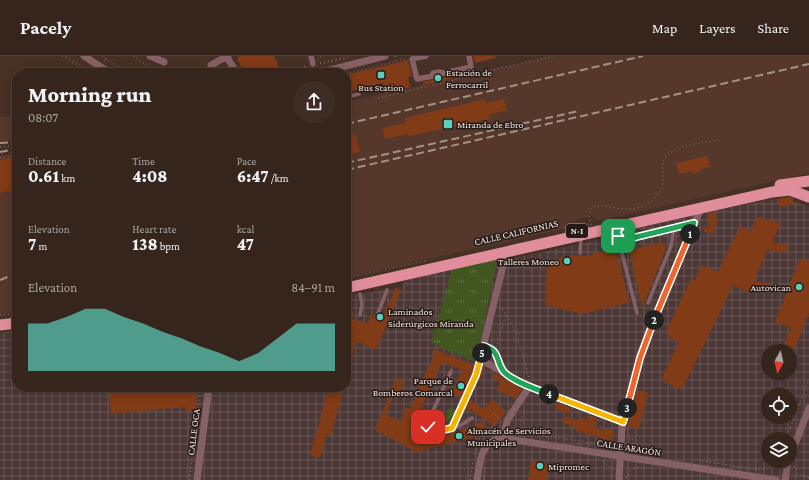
<!DOCTYPE html>
<html lang="en">
<head>
<meta charset="utf-8">
<style>
	:root { --surface:#35251c; --page:#3d2d25; --text:#f1f3f6; --muted:#aaa5a3; --line:#4f423b; --accent:#5acebc }
	body { margin:0; font-family:"Crimson Pro",serif; background:var(--page); color:var(--text); height:100vh; display:flex; flex-direction:column; font-size:15px; white-space:nowrap }
	* { box-sizing:border-box; margin:0 }
	p { font-size:13px; color:var(--muted) }
	.icon { flex:none; width:22px; height:22px; fill:none; stroke:currentColor; stroke-width:2; stroke-linecap:round; stroke-linejoin:round }
	.map { position:relative; flex:1; overflow:hidden }
	.sheet { position:absolute; left:12px; top:12px; width:339px; height:324px; display:flex; flex-direction:column; background:var(--surface); border-radius:16px; box-shadow:0 2px 10px #0003,0 0 0 1px var(--line) }
	.sheet>* { flex:none }
	.needle { width:26px; rotate:188deg }
	.buttons { position:absolute; left:761px; top:288px; display:grid; gap:8px }
	.buttons a { display:grid; place-items:center; width:36px; height:36px; border-radius:50%; background:var(--surface); box-shadow:0 2px 10px #0003,0 0 0 1px var(--line); font-size:20px }
	.pin { position:absolute; display:grid; place-items:center; width:34px; height:34px; color:#fff; margin:-17px; border-radius:8px; box-shadow:0 2px 6px #0006 }
	.km { position:absolute; width:20px; height:20px; margin:-10px; border-radius:50%; background:#222; color:#fff; font-size:11px; line-height:20px; text-align:center }
	.round { display:grid; place-items:center; flex:none; width:42px; height:42px; border-radius:21px; background:var(--page) }
	.head { display:flex; align-items:center; justify-content:space-between; height:68px; padding:0 16px }
	h1 { font-size:22px; font-weight:800; line-height:30px }
	.metrics { display:grid; grid-template-columns:repeat(3,1fr); gap:6px; height:68px; padding:4px 16px }
	.metrics div { display:grid; align-content:center }
	.metrics b { font-size:17px; font-weight:800 }
	.metrics small { font-size:11px; font-weight:400 }
	.metrics p { font-size:11px }
	.chart { height:112px; padding:8px 16px }
	.chart p { display:flex; justify-content:space-between }
	.chart svg { width:100%; height:72px; margin-top:4px; fill:var(--accent); opacity:.7 }
	header { display:flex; align-items:center; gap:24px; box-sizing:border-box; height:56px; padding:0 20px; background:var(--surface); border-bottom:1px solid var(--line) }
	header strong { font-size:19px }
	nav { display:flex; gap:22px; margin-inline-start:auto; font-size:14px }
	.map>svg:first-child { display:block }
</style>
</head>
<body>
<header>
<strong>Pacely</strong>
<nav><a>Map</a><a>Layers</a><a>Share</a></nav>
</header>
<div class="map">
<svg width="809" height="424" viewBox="0 0 809 424">
	<defs>
		<pattern id="industrial-grid" width="8" height="8" patternUnits="userSpaceOnUse"><rect width="8" height="8" fill="#4d3838"/><path d="M0 4h8M4 0v8" fill="none" stroke="#675554"/></pattern>
		<pattern id="grass-tufts" width="24" height="20" patternUnits="userSpaceOnUse"><rect width="24" height="20" fill="#425620"/><path d="M3 7l-1-3M5 7V3M7 7l1-3M15 17l-1-3M17 17v-4M19 17l1-3" fill="none" stroke="#5e6e40"/></pattern>
		<pattern id="garden-furrows" width="10" height="10" patternUnits="userSpaceOnUse"><rect width="10" height="10" fill="#425620"/><path d="M-1 1l2-2M0 10L10 0M9 11l2-2" fill="none" stroke="#5e6e40"/></pattern>
	</defs>
	<rect width="100%" height="100%" fill="#473126"/>
	<path fill="url(#industrial-grid)" fill-rule="evenodd" d="M793,140L794,145L809,151V424H0V277L17,274V331H346V240L402,231L405,224L497,203H511L622,179V176L726,152ZM768,295H790V317H768ZM768,339H790V361H768ZM768,383H790V405H768Z"/>
	<path fill="#55382b" d="M553,0H809V117L598,165L592,160L573,165L568,172L346,221V46Z
		M17,60V84L0,85V61Z
		M17,97V256L0,258V100Z"/>
	<path fill="url(#grass-tufts)" d="M497,203L477,302H474L473,305L431,287L452,213Z"/>
	<path fill="url(#garden-furrows)" d="M449,352L456,354L451,366L442,367Z"/>
	<path fill="#813b17" d="M240,0H274L280,14L266,17H245L238,5V1Z
		M473,0H495L496,2L475,7Z
		M408,4L412,20L408,21L410,31L385,38L383,27L347,36L346,19Z
		M224,11L229,17H213L222,12Z
		M454,19L455,22L423,29V26Z
		M485,43L486,47L504,43L507,54L489,59L490,63L409,80L408,78L385,83L382,72L406,67L405,62Z
		M355,77L360,96L346,99V80Z
		M16,100L17,133L0,137V104Z
		M707,100L710,111L700,113V116L693,118V115L679,118L676,107Z
		M789,141L793,143L794,148L779,151L777,143Z
		M715,156L717,164L712,182L711,177L704,176L705,170L710,171L707,158Z
		M757,161L781,167L772,186L788,190L786,196L783,195V197L768,193L755,222V225L773,229L772,235L753,230L749,237L733,229L682,334L661,324L679,286L667,280L669,276L666,275L691,223L694,225L702,209L718,216L740,170L750,175Z
		M662,186L666,192L642,252L629,194Z
		M616,192L629,247L582,258L545,249L547,205L575,199L591,200V198Z
		M800,202L809,205V257L795,292L784,288L791,272L775,266Z
		M396,232L401,234L376,294L356,285L348,317H346V266L349,255L354,257L352,263L368,267L371,258L382,262Z
		M434,293L474,309L473,318L461,342L452,337L462,314L442,306L409,381L421,386L472,371L482,365L487,375L474,381L417,396L375,374L396,323L404,325L397,342L393,340L386,359L400,365L406,351L410,353L434,299L432,298Z
		M481,312L485,313L480,324L478,323Z
		M494,317L522,333L515,343L506,337L505,339L497,334L500,326L492,322Z
		M108,331H196L197,351L186,357L185,351L111,358Z
		M329,331H344L331,379L327,378L320,402L310,399Z
		M637,334L648,337L639,373L627,370Z
		M469,343L484,353L492,343L506,356L494,370L470,353L469,355L464,352Z
		M557,347L571,352L569,358L555,353Z
		M590,359L597,362L594,371L604,375L605,372L614,375L612,385L576,375L577,372L563,367L565,360L579,365L580,361L588,364Z
		M531,405L550,408L547,424H528Z"/>
	<g fill="none" stroke-linecap="round" stroke-linejoin="round">
		<path stroke="#8f7c72" stroke-width="1" stroke-dasharray="1 3" stroke-linecap="butt" d="M62,0L88,17
			M66,0L92,17
			M102,0L106,3
			M133,0L153,13L164,17
			M395,0L396,5
			M318,4L321,0
			M104,6L106,3L127,17
			M320,7L348,0
			M320,8L348,2
			M277,17L307,10
			M284,17L307,11
			M346,18L405,3
			M457,20V22L553,0
			M378,42L455,24L457,22
			M0,91L17,89
			M0,102L17,99
			M591,169C583,140 608,152 624,153C632,154 639,152 645,149C676,134 655,110 667,99C680,88 704,87 720,84
			M346,222L428,204
			M500,250C514,266 524,301 529,322
			M0,259L17,258
			M490,292L496,297
			M500,307L496,291L506,258
			M492,357L501,363
			M524,357L521,363L520,370L528,378L595,387L597,390
			M629,382H632L634,391L645,397
			M786,383L809,323
			M500,390H509
			M605,391L614,388
			M475,398L478,384L500,365
			M603,405L611,413V424
			M702,405L755,413
			M794,410L798,419L809,422
			M755,413L766,414L776,405
			M626,422L631,413L645,411
			M189,424L201,331
			M470,424L473,406
			M484,424L486,411"/>
		<path stroke="#856065" stroke-width="3.5" d="M346,41L359,38
			M616,173L637,257
			M619,185L694,167
			M580,197L581,182
			M648,247L671,190L674,172
			M378,257L387,234
			M360,259L362,248L360,238
			M451,315L429,364L428,371C442,379 460,371 472,362
			M452,372L476,319L479,307"/>
		<path stroke="#856065" stroke-width="5.5" d="M311,0L313,8
			M426,0L412,3L417,23L434,20L433,17L440,16V18L471,11L469,0"/>
		<path stroke="#856065" stroke-width="7" d="M84,0L110,17
			M150,0L164,6
			M226,0L237,17
			M211,9L228,0
			M318,17L385,0
			M479,307L504,206L503,197
			M487,307L529,331L623,366
			M502,382L508,363L529,331
			M790,401L809,352
			M197,424L209,331
			M477,424C480,407 480,385 502,382L776,424
			M619,424L622,371L640,302L663,242L701,152
			M785,424L788,405"/>
		<path stroke="#e08e9c" stroke-width="11" d="M780,129L809,125
			M346,232L772,136L790,134L809,141
			M0,269L17,267"/>
		<path stroke="#a39188" stroke-width="2" stroke-dasharray="8 4" stroke-linecap="butt" d="M346,68L643,0
			M0,87L17,86
			M0,96L17,93
			M346,107L579,55
			M346,114L809,8
			M0,224L17,217"/>
	</g>
	<g fill="none" stroke-linecap="round" stroke-linejoin="round">
		<g stroke="#fff" stroke-width="8">
			<path id="split-1" d="M618,180L620,185L694,167L690,178"/>
		</g>
		<g stroke="#fff" stroke-width="8">
			<path id="split-2" d="M654,264L690,178"/>
		</g>
		<g stroke="#fff" stroke-width="8">
			<path id="split-3" d="M627,352L640,302L654,264"/>
		</g>
		<g stroke="#fff" stroke-width="8">
			<path id="split-4" d="M549,338L623,366L627,352"/>
		</g>
		<g stroke="#fff" stroke-width="8">
			<path id="split-5" d="M482,297L484,290C501,295 495,305 504,316C514,326 536,333 549,338"/>
		</g>
		<g stroke="#fff" stroke-width="8">
			<path id="split-6" d="M428,371L439,375L452,372L476,319L482,297"/>
		</g>
		<use href="#split-1" stroke="#22a559" stroke-width="5"/>
		<use href="#split-2" stroke="#f0652b" stroke-width="5"/>
		<use href="#split-3" stroke="#f0652b" stroke-width="5"/>
		<use href="#split-4" stroke="#f5b400" stroke-width="5"/>
		<use href="#split-5" stroke="#22a559" stroke-width="5"/>
		<use href="#split-6" stroke="#f5b400" stroke-width="5"/>
	</g>
	<g fill="#5acebc" stroke="#261b17" stroke-width="1.5">
		<rect x="377" y="15" width="8" height="8" rx="2"/>
		<circle cx="438" cy="22" r="4"/>
		<rect x="443" y="63" width="10" height="10" rx="2"/>
		<circle cx="567" cy="205" r="4"/>
		<circle cx="799" cy="231" r="4"/>
		<circle cx="380" cy="261" r="4"/>
		<circle cx="461" cy="330" r="4"/>
		<circle cx="459" cy="380" r="4"/>
		<circle cx="540" cy="410" r="4"/>
	</g>
	<g text-anchor="middle" stroke-width="3" stroke-linejoin="round" paint-order="stroke">
		<rect fill="#261b17" stroke="#b6a8a2" stroke-width="1" x="566" y="168" width="22" height="14" rx="3"/>
		<g font-size="9" font-weight="bold" fill="#f3e4dd">
			<text x="577" y="178">N-I</text>
		</g>
		<g font-size="10" fill="#f3e4dd" stroke="#261b17" text-anchor="start">
			<text x="446" y="20">Estación de<tspan x="446" dy="12">Ferrocarril</tspan></text>
			<text x="381" y="35" text-anchor="middle">Bus Station</text>
			<text x="457" y="72">Miranda de Ebro</text>
			<text x="559" y="209" text-anchor="end">Talleres Moneo</text>
			<text x="791" y="235" text-anchor="end">Autovican</text>
			<text x="388" y="259">Laminados<tspan x="388" dy="12">Siderúrgicos Miranda</tspan></text>
			<text x="453" y="328" text-anchor="end">Parque de<tspan x="453" dy="12">Bomberos Comarcal</tspan></text>
			<text x="467" y="378">Almacén de Servicios<tspan x="467" dy="12">Municipales</tspan></text>
			<text x="548" y="414">Mipromec</text>
		</g>
		<g font-size="10" fill="#f3e4dd" stroke="#261b17">
			<text transform="translate(516 176) rotate(-13)" y="4">CALLE CALIFORNIAS</text>
			<text transform="translate(193 376) rotate(-83)" y="4">CALLE OCA</text>
			<text transform="translate(629 391) rotate(9)" y="4">CALLE ARAGÓN</text>
		</g>
	</g>
</svg>
<div class="buttons">
<a><svg class="needle" viewBox="-14 -14 28 28"><path d="M0-13l5 13h-10z" fill="#e53935"/><path d="M0 13l5-13h-10z" fill="#aaa5a3"/></svg></a>
<a><svg class="icon" aria-label="locate" viewBox="0 0 24 24"><circle cx="12" cy="12" r="6"/><path d="M12 2v4M12 18v4M2 12h4M18 12h4"/></svg></a>
<a><svg class="icon" aria-label="layers" viewBox="0 0 24 24"><path d="M12 4l9 5-9 5-9-5zM3 14l9 5 9-5"/></svg></a>
</div>
<div class="pin" style="left:618px;top:180px;background:#1e9e55"><svg class="icon" aria-label="arrive" viewBox="0 0 24 24"><path d="M6 21V4h12l-3 4 3 4H6"/></svg></div>
<div class="pin" style="left:428px;top:371px;background:#d93025"><svg class="icon" aria-label="check" viewBox="0 0 24 24"><path d="M5 12l5 5 9-10"/></svg></div>
<b class="km" style="left:690px;top:178px">1</b>
<b class="km" style="left:654px;top:264px">2</b>
<b class="km" style="left:627px;top:352px">3</b>
<b class="km" style="left:549px;top:338px">4</b>
<b class="km" style="left:482px;top:297px">5</b>
<section class="sheet">
<div class="head"><div><h1>Morning run</h1><p>08:07</p></div><a class="round"><svg class="icon" aria-label="share" viewBox="0 0 24 24"><path d="M12 15V3M7 8l5-5 5 5M5 13v7h14v-7"/></svg></a></div>
<div class="metrics">
<div><p>Distance</p><b>0.61<small> km</small></b></div>
<div><p>Time</p><b>4:08</b></div>
<div><p>Pace</p><b>6:47<small> /km</small></b></div>
</div>
<div class="metrics">
<div><p>Elevation</p><b>7<small> m</small></b></div>
<div><p>Heart rate</p><b>138<small> bpm</small></b></div>
<div><p>kcal</p><b>47</b></div>
</div>
<div class="chart"><p><span>Elevation</span>84–91 m</p>
<svg viewBox="0 0 160 44" preserveAspectRatio="none"><path d="M0 44V15L10 15L20 11L30 6L40 6L50 11L60 15L70 20L80 24L90 29L100 33L110 38L120 33L130 24L140 15L150 15L160 15V44z"/></svg>
</div>
</section>
</div>
</body>
</html>
